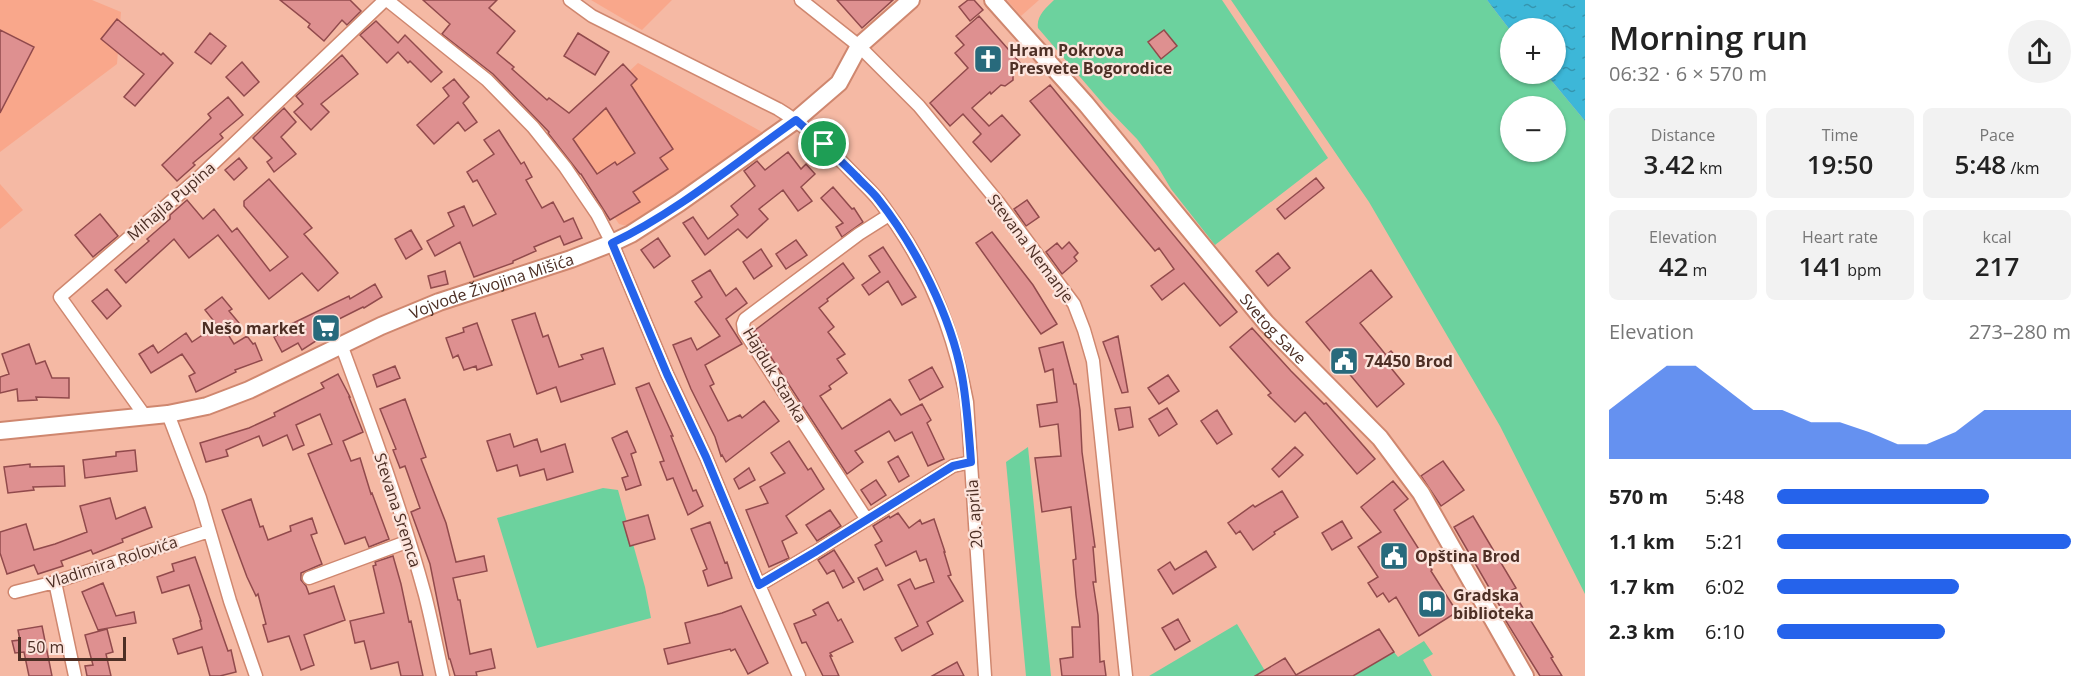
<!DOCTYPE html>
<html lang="en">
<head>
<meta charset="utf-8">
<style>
	:root { --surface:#fff; --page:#f2f2f2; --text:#222; --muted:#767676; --accent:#2563eb }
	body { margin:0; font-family:"Open Sans",sans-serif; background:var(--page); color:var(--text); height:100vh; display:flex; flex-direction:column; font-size:22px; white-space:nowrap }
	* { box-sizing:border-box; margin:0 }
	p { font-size:20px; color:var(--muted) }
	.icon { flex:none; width:33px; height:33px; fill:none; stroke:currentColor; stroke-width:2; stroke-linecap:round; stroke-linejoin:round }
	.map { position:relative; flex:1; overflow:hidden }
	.panel { display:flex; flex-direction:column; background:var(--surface); width:510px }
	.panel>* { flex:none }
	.buttons { position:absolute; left:1500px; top:18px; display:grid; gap:12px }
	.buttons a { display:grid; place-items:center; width:66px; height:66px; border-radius:50%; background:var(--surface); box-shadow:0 2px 4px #0004; font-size:30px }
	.scale { position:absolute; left:18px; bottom:15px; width:108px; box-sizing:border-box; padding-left:6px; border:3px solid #4d2f25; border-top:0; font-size:16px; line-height:21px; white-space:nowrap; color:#4d2f25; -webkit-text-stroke:4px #fce4dc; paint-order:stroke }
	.pin { position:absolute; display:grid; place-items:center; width:51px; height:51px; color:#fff; margin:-26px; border:3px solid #fff; border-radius:50%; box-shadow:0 2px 6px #0007 }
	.round { display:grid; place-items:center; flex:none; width:63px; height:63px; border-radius:32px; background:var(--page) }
	.head { display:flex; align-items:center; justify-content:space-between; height:102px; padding:0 24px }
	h1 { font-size:33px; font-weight:600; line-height:45px }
	.metrics { display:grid; grid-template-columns:repeat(3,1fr); gap:9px; height:102px; padding:6px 24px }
	.metrics div { display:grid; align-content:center; border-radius:9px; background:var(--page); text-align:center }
	.metrics b { font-size:26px; font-weight:600 }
	.metrics small { font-size:16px; font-weight:400 }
	.metrics p { font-size:16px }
	.chart { height:168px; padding:12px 24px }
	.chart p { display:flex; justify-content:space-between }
	.chart svg { width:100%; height:108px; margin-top:6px; fill:var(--accent); opacity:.7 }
	ul { padding:0 24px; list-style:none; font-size:20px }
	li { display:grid; grid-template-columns:96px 72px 1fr; align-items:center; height:45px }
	li i { height:15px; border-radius:8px; background:var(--accent) }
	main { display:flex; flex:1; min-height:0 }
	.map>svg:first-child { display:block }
</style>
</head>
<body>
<main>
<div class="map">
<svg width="1585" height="676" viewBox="0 0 1585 676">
	<defs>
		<pattern id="water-ripples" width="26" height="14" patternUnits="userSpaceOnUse" patternTransform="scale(1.5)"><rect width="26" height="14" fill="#3db7d8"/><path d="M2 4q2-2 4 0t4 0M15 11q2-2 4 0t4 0" fill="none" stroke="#3595af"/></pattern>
	</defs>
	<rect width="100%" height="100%" fill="#f5b9a4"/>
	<path fill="#f9a78b" d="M0,0H92L121,12L117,64L0,152Z
		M591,0H672L642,30Z
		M1007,0H1039L1021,16Z
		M638,63L762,132V137L639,222L627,226L619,224L563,142L593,105Z
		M0,184L23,210L0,229Z"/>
	<path fill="#6cd29e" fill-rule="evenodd" d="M1054,0H1222L1328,158L1215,245L1171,189L1158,167L1137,139L1105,106L1038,28C1036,16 1046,8 1054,0Z
		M1231,0H1487L1510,30V74H1546L1585,121V594L1500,426L1369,202ZM1510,106H1556V152H1510Z
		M1028,447L1051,676H1026L1006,462Z
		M603,488L618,490L645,587L651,618L537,648L497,518Z
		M1237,624L1268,676H1149Z
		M1424,641L1433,654L1423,660L1432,676H1353L1394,652L1398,657Z"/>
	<path fill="url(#water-ripples)" d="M1487,0H1585V121L1546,74H1556V28H1510V30Z"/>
	<path fill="#de9090" stroke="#914a4c" stroke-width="1.5" fill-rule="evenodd" d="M280,0H350L361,11L347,25L342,20L324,41L308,27L310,24Z
		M423,0H497L489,8L515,31L497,53L514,67L512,69L547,100L549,98L569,113L623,64L637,79L631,85L673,149L660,158L668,169L633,192L640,202L610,220L581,174H580L548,133L549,132L493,74L442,34L450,24ZM606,108L635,153L617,165L615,162L597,174L573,139Z
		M837,0H893L862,28Z
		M968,0H974L983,10L970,21L959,7Z
		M979,16L1022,65L1013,73V80L1005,86L1001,85L991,94L990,92L972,108L989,126L1002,115L1020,135L991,162L973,142L981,134L963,114L950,126L930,103L968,68L955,53L964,45L956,36Z
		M117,19L161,55L163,53L173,63L135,106L124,97L144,74L101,39Z
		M376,21L398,43L405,35L442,72L431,82L410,61L408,63L398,52L387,63L360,35Z
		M0,30L34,47L0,113Z
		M1164,30L1177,46L1161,59L1148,42Z
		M210,33L226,46L211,64L195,52Z
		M578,33L609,52L595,75L564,56Z
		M342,55L358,74L321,104L329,112L311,130L294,112L303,104L296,96Z
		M242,62L259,82L244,96L226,77Z
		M454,79L469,97L463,103L477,122L465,131L458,122L434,144L417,125L449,96L443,88Z
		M1050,85L1237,312L1220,326L1184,283L1162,300L1151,286L1174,269L1159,248L1155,251L1030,101Z
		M228,97L243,115L220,134L223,138L193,163L195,165L177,181L162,165L211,118L208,114Z
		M284,108L296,122L281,137L296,154L274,172L267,162L272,158L253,138Z
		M499,130L521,164L524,162L532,177L526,180L542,208L553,202L564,222L573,218L582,238L564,245L560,236L534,247L536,251L513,261V263L474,277L460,242L435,256L427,241L454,226L448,213L464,206L473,226L496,214L477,180L473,182L467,172L494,154L484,140Z
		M788,152L801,169L806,164L815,174L801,187L812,201L798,211L783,190L759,209L768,219L747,238L738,229L705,255L683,223L693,217L708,239L738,215L731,206L755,186L744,171L757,161L765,170Z
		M239,158L247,168L234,180L225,170Z
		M1316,178L1324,188L1285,219L1277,209Z
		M269,179L312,228L304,234L338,273L318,291L302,273L269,299L218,235L189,258L174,239L126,283L115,270L149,241L147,239L170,219V215L187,200L203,219L214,209L232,232L237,228L270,271L288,257L244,206V201Z
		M833,187L852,209L854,208L863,222L842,237L836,227L843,223L821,198Z
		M1027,200L1039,217L1026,226L1014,209Z
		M100,214L118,236L93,257L75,235Z
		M411,230L422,249L406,259L395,239Z
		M992,232L1033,285L1057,324L1041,334L976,243Z
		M658,238L670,256L654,268L641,250Z
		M796,240L807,255L786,269L776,254Z
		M1069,242L1078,253L1074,257L1077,261L1062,274L1046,252L1057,243L1062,249Z
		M883,247L916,297L902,305L888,281L869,295L862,285L880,272L869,256Z
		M761,249L772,266L754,279L743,262Z
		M1278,253L1290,268L1268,286L1256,271Z
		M843,263L854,278L827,299L828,301L819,308L834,327L828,332L845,354L837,359L847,373L829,386L831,389L820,396L842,429L890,399L901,415L922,404L931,420L927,423L944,459L928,466L912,432L895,441L889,431L855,451L863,462L847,474L754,331Z
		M710,270L726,296L736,288L747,303L726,319L742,344L705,365L714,384L710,386L728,421L740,415L742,418L764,401L779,421L726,462L722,455L721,456L715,437L691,389L673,345L691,338L697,350L720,336L695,302L702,297L692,281Z
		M1371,270L1392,297L1360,323L1386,355L1391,351L1399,360L1391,368L1404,384L1377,407L1306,322Z
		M445,271L448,284L431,288L428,276Z
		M375,284L382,297L364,308L363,307L335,321L339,326L302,350L298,343L282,352L274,337L289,328L287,326L349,296L350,299Z
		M107,289L121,306L107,319L92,301Z
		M222,297L232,309L229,311L239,323L227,333L234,344L247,336L253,344L255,343L262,360L235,370L236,372L196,392L189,376L195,373L182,354L151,373L139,354L153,345L158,353L186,333L192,342L217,325L205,310Z
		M535,313L543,337L548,335L559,367L583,359L581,355L603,348L615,384L561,402L556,387L537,394L512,320Z
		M477,323L492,365L477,370L476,366L464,370L458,355L453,358L446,338L464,332L463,328Z
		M1252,328L1291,371L1324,404L1326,403L1375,459L1357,474L1305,412L1295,422L1268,395L1271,393L1230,347Z
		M1118,336L1128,392L1122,393L1103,342Z
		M1063,342L1074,384H1076L1080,410L1082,452L1095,547H1093L1096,582H1093L1098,615L1100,662L1104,661L1106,676H1062L1060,659L1073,657L1072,627H1080L1076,595L1073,560L1076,559L1071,507L1042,512L1035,458L1061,456L1058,424L1040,427L1037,405L1057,402L1053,369L1045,372L1039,348Z
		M29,344L36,364L45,361L52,378H69V398L36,397L37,400L18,401L17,389L0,393V377L9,374L2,354Z
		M395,366L400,378L377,387L373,375Z
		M932,367L943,387L920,400L909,380Z
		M338,374L350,397H349L363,432L343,441L351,461L360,458L371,494L372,493L389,539L369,547L365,537L345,544L308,454L332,444L320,414L296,425L304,445L293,450L287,435L263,446L259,436L226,450L228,456L206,462L200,443L249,428L275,416L274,413L324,388L321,383Z
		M1168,375L1179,391L1159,404L1148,388Z
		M649,383L673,436H671L693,491L696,490L703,506L688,515L673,478L667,480L660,462L664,461L636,388Z
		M405,399L426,457L421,459L446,523L456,562L484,556L487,571L453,578L458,600H460L470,654L491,649L495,668L476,672L477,676H455L450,659H449L430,564L411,512L420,508L405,466L400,468L393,450L396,449L380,409Z
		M1130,407L1133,427L1119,430L1115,409Z
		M1167,408L1177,424L1159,436L1149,419Z
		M1217,410L1232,434L1217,444L1201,421Z
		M627,431L636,452L631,454L641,485L626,490L622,478L628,476L612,438Z
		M510,434L514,447L537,439L541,452L565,444L573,472L547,480L544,469L520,476L517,465L497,471L487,441Z
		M789,441L808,470L811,468L824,489L786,516L797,533L782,541L789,558L769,567L746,510L768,503L760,487L785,473L771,453Z
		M1295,447L1303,455L1279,477L1272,469Z
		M135,450L137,471L85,478L83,460L116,456V452Z
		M898,456L909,476L899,482L888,462Z
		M1443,461L1464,490L1441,506L1421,476Z
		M30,464V467L64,466L65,486L33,487L34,490L8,493L4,467Z
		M749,468L755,480L739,489L734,479Z
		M876,480L886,495L871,505L861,490Z
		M1393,481L1408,499L1394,510L1432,570L1431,571L1457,612L1419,636L1396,597L1389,602L1383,593L1377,597L1368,583L1378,577L1358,547L1381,532L1361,507Z
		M1282,491L1298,517L1274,532L1275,534L1253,550L1240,531L1236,534L1228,523L1253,505L1255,507Z
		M110,498L116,519L145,507L152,527L122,539L123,542L93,554L91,550L61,561L63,566L38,574L34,565L7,574L0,553V532L26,524L34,550L55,544L87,532L80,506Z
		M251,499L260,527L263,526L268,540L291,531L290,526L312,518L317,533L311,535L322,564L301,573V580L306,586L309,594L334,586L345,620L304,635L314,665L301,670L289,636L268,642L263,625L266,624L258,594L256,596L247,577L222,510Z
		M830,510L841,526L817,541L806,525Z
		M898,513L909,528L920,520L922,524L934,519L945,552H944L951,575L948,576L963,601L927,622L933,634L902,651L895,638L918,626L898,585L910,579L915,589L934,582L926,559L920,561L916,551L886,566L875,545L882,541L873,526L889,516L890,518Z
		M648,515L655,539L630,546L623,522Z
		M1473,516L1516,588L1512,590L1553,657L1551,658L1562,676H1540L1504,618L1503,616L1505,615L1454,527Z
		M1342,521L1352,538L1332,550L1322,533Z
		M710,522L725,563L727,562L732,578L708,586L703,571L707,569L691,529Z
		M834,550L854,582L843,588L834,570L827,574L818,560Z
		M1206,551L1216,567L1173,594L1158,570L1170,562L1175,570Z
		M393,556L401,584L409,622L411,621L423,676H401L398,662L371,669L364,641L355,643L350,621L384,613L373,566L376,565L375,562Z
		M195,557L228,651L231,650L236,672L220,676H210L202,647L178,654L173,639L202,629L200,621H201L189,585L162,593L157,577L174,571L172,564Z
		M877,568L883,580L864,590L858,578Z
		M103,583L116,616L134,612L136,623L98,630L82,592Z
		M828,602L838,621L841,619L853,642L830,653L832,656H830L839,676H823L806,642L802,643L794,624L816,615L813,610Z
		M741,606L768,663L748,674L735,649L731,651L730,649L668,664L664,649L690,643L685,623L722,613Z
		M1178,619L1190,641L1175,650L1162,628Z
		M42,626L52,676H29L24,652L15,653L12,641L20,640L18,630Z
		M107,629L113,652L106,654L111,676H87L85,666L93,665L85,635Z
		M1379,629L1394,652L1353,676H1255L1285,658L1296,675Z
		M957,662L964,676H932Z"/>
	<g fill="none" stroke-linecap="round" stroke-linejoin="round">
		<g stroke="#cf876f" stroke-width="15">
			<path id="street" d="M387,0L487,80L533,127L565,167L597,214L612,243L667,374L706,457L759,585L799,676
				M570,0L592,16L778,109C803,124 824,144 845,165C855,176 867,186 877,198C884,206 889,215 896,224C933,278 955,338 967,402L985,676
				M801,0L859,46L919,106L998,202L1074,304L1084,330L1093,361L1126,676
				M342,347C372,428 402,511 425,595C432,622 437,649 443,676
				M168,414L200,498L230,601L256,676
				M145,416L60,297L197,179L385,0
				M867,520L744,331L743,324L745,319L859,234L889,215
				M309,578L409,541
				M55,582L75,676
				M759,585L815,552L953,466L971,462
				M15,592L55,582L209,531"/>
		</g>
		<g stroke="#cf876f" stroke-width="20">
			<g id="secondary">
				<path id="s1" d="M993,0L1086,104L1266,323L1380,438L1421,493L1525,676"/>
				<path id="s2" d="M0,431L168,414L207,406L249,390L381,326L439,302L571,259L612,243L631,234L679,203L796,120L839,83L859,46L911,0"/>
			</g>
		</g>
		<use href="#street" stroke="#fff" stroke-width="12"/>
		<use href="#secondary" stroke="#fff" stroke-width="16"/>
	</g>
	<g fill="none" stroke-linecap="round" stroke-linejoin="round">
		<g stroke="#fff" stroke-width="12">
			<path id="route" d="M796,120C817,138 837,157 856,176C863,184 872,191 878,199C916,247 951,316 962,376C967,404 969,433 971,462L953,466L815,552L759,585L706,457L667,374L612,243C676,213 738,161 796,120Z"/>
		</g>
		<use href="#route" stroke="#2563eb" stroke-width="8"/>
	</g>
	<defs>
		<g id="church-square" transform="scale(1.5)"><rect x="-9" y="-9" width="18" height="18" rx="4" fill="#286a7c" stroke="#fce4dc"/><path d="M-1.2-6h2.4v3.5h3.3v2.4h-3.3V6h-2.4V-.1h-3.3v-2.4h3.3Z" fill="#fff"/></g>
		<g id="supermarket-square" transform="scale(1.5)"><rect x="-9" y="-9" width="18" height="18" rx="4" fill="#286a7c" stroke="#fce4dc"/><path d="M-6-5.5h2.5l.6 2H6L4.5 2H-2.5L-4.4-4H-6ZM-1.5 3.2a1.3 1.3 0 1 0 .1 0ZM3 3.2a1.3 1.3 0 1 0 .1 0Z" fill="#fff"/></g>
		<g id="civic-square" transform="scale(1.5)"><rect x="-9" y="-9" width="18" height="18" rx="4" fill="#286a7c" stroke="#fce4dc"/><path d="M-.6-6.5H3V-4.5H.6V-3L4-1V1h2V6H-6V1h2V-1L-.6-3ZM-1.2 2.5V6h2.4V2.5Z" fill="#fff"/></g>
		<g id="library-square" transform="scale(1.5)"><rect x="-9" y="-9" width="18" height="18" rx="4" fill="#286a7c" stroke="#fce4dc"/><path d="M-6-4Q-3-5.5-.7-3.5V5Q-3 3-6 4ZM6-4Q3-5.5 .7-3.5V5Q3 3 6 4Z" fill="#fff"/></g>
	</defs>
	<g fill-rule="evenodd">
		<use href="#church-square" x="988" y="59"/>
		<use href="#supermarket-square" x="326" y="328"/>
		<use href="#civic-square" x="1344" y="361"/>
		<use href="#civic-square" x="1394" y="556"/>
		<use href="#library-square" x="1432" y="604"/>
	</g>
	<g text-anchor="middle" stroke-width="4.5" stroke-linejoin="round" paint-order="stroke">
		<g font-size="16" font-weight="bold" fill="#4d2f25" stroke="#fce4dc" text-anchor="start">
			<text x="1009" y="56">Hram Pokrova<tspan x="1009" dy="18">Presvete Bogorodice</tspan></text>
			<text x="305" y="334" text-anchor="end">Nešo market</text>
			<text x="1365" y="367">74450 Brod</text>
			<text x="1415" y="562">Opština Brod</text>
			<text x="1453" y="601">Gradska<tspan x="1453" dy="18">biblioteka</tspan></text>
		</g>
		<g font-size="16" fill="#4d2f25" stroke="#fce4dc">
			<text transform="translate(171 201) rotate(-41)" y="6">Mihajla Pupina</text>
			<text transform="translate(1031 248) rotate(53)" y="6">Stevana Nemanje</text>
			<text dy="6" stroke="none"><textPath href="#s2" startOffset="518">Vojvode Živojina Mišića</textPath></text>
			<text dy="6" stroke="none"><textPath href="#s1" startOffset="432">Svetog Save</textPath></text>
			<text transform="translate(775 375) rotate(59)" y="6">Hajduk Stanka</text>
			<text transform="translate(398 510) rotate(72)" y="6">Stevana Sremca</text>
			<text transform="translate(974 514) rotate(-94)" y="6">20. aprila</text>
			<text transform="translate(112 562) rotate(-18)" y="6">Vladimira Rolovića</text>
		</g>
	</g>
</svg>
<div class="buttons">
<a>+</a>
<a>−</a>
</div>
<div class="scale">50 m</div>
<div class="pin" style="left:824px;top:144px;background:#1e9e55"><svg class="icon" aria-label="arrive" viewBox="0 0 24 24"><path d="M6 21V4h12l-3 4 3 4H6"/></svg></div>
</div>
<section class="panel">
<div class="head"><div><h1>Morning run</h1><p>06:32 · 6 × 570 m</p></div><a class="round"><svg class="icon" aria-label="share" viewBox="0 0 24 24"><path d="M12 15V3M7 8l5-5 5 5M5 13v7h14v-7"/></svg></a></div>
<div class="metrics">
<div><p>Distance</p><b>3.42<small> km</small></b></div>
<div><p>Time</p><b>19:50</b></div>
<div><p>Pace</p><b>5:48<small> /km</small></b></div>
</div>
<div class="metrics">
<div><p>Elevation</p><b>42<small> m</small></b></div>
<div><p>Heart rate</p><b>141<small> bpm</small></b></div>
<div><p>kcal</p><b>217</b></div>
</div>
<div class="chart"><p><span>Elevation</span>273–280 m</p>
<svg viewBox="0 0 160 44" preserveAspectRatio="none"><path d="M0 44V24L10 15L20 6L30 6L40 15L50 24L60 24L70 29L80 29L90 33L100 38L110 38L120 33L130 24L140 24L150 24L160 24V44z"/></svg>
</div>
<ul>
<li><b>570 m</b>5:48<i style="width:72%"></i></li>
<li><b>1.1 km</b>5:21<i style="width:100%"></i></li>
<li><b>1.7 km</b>6:02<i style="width:62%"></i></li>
<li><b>2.3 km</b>6:10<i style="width:57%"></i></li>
</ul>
</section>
</main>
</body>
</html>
